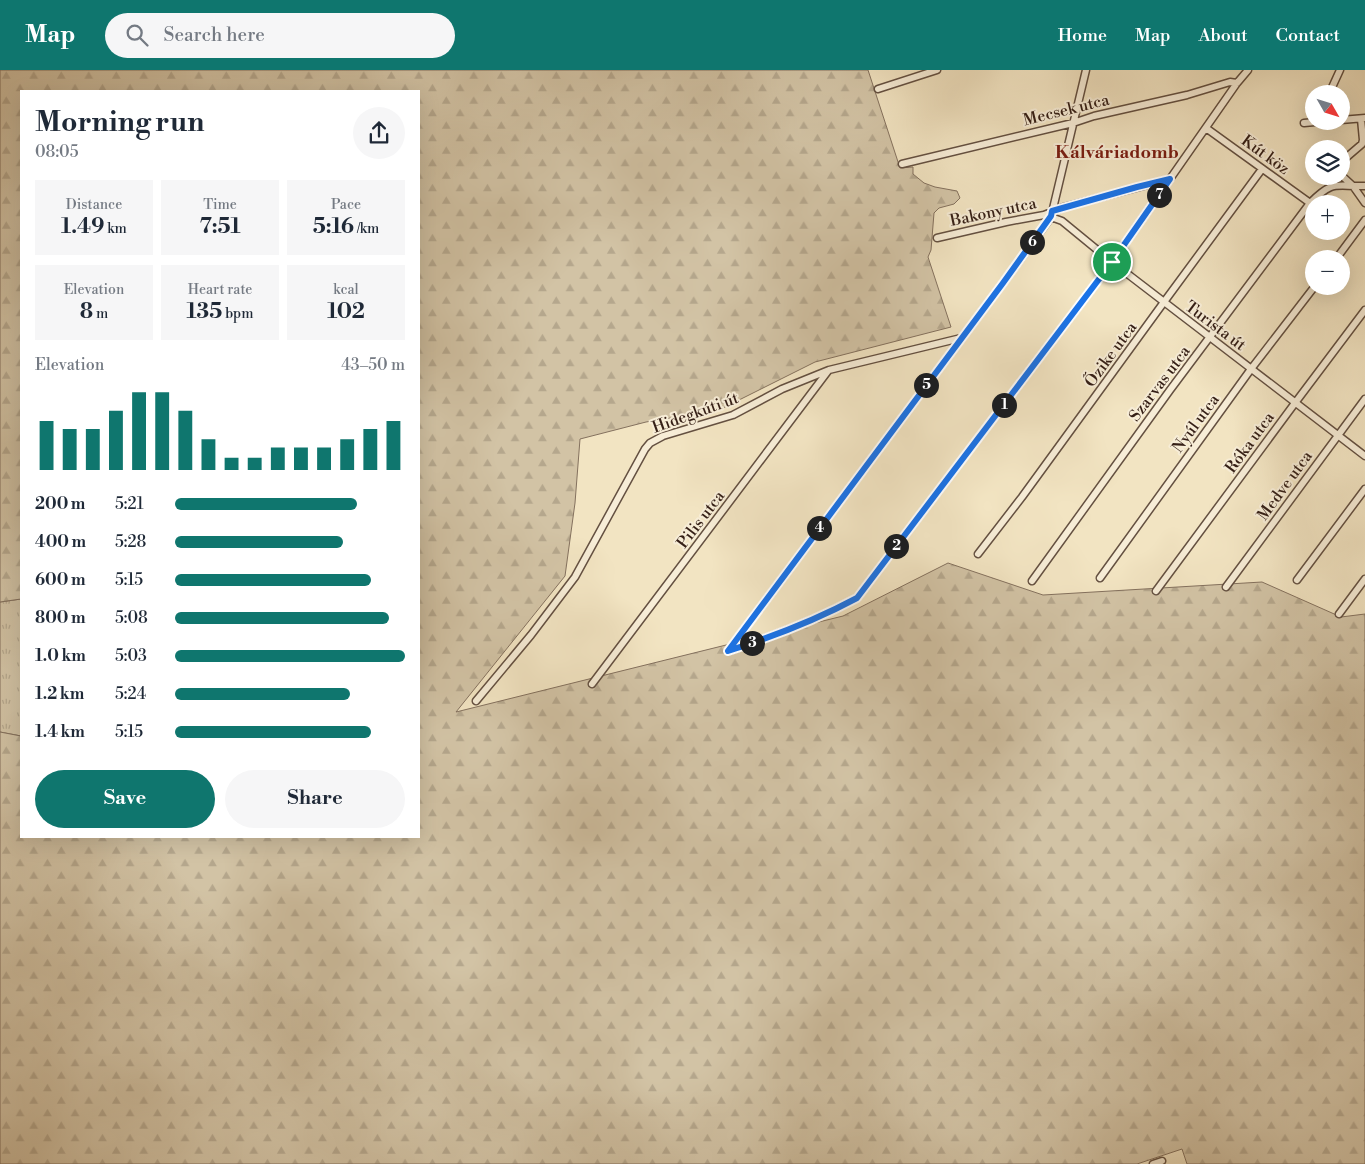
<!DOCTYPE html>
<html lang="en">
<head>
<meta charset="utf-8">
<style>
	:root { --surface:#fff; --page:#f6f6f7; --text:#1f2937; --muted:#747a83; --accent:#0f766e }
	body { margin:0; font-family:"Libre Bodoni",serif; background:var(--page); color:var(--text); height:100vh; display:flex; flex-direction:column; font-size:19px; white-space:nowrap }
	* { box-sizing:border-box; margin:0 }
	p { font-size:16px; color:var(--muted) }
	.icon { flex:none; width:28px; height:28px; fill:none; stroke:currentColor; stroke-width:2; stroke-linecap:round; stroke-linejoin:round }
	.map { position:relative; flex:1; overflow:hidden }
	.drawer { position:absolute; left:20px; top:20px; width:400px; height:748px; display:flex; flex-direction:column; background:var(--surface); border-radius:0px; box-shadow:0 5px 20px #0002 }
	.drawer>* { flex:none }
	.needle { width:32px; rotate:129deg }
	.fabs { position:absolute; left:1305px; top:15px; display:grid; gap:10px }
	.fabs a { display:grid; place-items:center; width:45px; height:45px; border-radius:50%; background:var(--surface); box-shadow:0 5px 20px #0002; font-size:25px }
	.pin { position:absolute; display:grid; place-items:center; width:42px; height:42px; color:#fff; margin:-21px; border:2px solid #fff; border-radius:50%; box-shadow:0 1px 5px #0007 }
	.km { position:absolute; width:25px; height:25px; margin:-12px; border-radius:50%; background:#222; color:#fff; font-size:14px; line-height:25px; text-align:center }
	.round { display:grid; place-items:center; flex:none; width:52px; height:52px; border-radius:26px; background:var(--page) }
	.overview { display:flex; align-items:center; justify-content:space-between; height:85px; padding:0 15px }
	h1 { font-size:28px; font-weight:700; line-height:38px }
	.metrics { display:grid; grid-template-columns:repeat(3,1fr); gap:8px; height:85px; padding:5px 15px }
	.metrics div { display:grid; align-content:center; border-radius:0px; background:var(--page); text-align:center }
	.metrics b { font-size:21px; font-weight:700 }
	.metrics small { font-size:14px; font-weight:400 }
	.metrics p { font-size:14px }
	.chart { height:140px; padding:10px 15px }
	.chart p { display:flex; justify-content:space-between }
	.chart svg { width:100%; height:90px; margin-top:5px; stroke:var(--accent); stroke-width:6 }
	.action { display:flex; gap:10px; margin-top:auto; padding:10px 15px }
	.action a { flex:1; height:58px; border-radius:30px; background:var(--accent); color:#fff; font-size:20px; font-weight:700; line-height:58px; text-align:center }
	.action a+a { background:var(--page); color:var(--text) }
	ul { padding:0 15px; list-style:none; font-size:16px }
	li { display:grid; grid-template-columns:80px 60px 1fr; align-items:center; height:38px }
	li i { height:12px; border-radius:6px; background:var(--accent) }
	header { display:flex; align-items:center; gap:30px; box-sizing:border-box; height:70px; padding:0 25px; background:var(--accent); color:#fff }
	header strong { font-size:24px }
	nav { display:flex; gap:28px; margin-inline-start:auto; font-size:18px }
	.search { width:350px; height:45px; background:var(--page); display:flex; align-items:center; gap:12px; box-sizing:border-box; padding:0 18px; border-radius:28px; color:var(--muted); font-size:19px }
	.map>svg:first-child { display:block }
</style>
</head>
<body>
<header>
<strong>Map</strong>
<div class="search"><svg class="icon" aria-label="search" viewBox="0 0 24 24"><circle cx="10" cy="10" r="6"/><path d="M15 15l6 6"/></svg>Search here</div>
<nav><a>Home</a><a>Map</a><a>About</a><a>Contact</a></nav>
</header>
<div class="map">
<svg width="1365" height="1094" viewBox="0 0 1365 1094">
	<defs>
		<pattern id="grass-tufts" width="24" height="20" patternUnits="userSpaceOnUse" patternTransform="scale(1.25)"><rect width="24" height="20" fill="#d2c3a5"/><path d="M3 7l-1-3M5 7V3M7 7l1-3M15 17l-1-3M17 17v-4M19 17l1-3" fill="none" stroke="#b5a78d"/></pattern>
		<pattern id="forest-firs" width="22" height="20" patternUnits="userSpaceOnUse" patternTransform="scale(1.25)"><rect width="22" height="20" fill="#d2c3a5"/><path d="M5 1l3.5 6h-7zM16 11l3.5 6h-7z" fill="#b5a78d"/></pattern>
	</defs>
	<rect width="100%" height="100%" fill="#f2e4c2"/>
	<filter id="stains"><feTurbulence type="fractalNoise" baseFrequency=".004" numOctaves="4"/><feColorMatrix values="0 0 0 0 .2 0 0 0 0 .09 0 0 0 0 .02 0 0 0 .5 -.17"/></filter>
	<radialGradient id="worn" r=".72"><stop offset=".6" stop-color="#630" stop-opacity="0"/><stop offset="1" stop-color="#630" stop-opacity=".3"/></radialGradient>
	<path fill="url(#grass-tufts)" stroke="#84715e" d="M21,529V666L0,662V532Z"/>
	<path fill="url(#forest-firs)" stroke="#84715e" d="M0,0H868L900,98L913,97V104L924,113L935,117L957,121L960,128L954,134L939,138L934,143L931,180L928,187L951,257L815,292L719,340L646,352L580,369L575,433L565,506L456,642L843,546L948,493L1043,525L1262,512L1341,547L1365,544V1094H1187L1182,1079L1137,1094H0V662L21,666V766H419V21H21V529L0,532Z"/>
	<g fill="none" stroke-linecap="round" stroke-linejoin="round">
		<g stroke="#645041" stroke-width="9">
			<path id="minor" d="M878,19L937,0
				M1329,24L1340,0
				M1341,50L1365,48
				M1304,53L1326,51
				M1206,58L1310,133
				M1341,92L1362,74L1363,70L1361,49
				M902,94L1073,53L1094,46L1187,25L1230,12L1237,13
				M1341,105L1353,116L1365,133
				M1051,147L1062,151L1112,192L1365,386
				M937,168L1006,152L1044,145L1064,137L1170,109
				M1336,189L1365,150
				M978,484L1022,427L1164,232L1262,99
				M1100,508L1251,299L1315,216
				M1297,510L1365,419
				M1032,511L1170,320L1310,133C1334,109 1335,117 1365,116
				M1226,517L1365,329
				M1156,521L1295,333L1365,240
				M1339,544L1365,509
				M728,581C772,567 816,550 857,528L1112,192L1237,13L1248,0
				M728,581L1003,213L1051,147L1086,0
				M592,614L828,301
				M476,631L531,565L575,507L645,379L650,373L663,366L733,345L782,319L829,300L961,268
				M1153,1094L1162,1091"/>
		</g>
		<use href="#minor" stroke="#f7edd7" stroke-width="6"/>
	</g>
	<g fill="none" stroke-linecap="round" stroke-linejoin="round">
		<g stroke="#fff" stroke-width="10">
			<path id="route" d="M1170,109L1112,192L857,528C816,550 772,567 728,581L1003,213L1051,146L1052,141L1137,117Z"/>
		</g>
		<use href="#route" stroke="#1a73e8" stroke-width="6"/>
	</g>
	<g text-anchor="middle" stroke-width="4" stroke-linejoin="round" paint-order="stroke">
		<g font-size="16" fill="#351f16" stroke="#f7edd7">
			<text transform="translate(1066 39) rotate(-14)" y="6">Mecsek utca</text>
			<text transform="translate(1266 84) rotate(36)" y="6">Kút köz</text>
			<text transform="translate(993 141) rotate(-12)" y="6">Bakony utca</text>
			<text transform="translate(1216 255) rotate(37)" y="6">Turista út</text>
			<text transform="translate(1110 284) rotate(-54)" y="6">Őzike utca</text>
			<text transform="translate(1159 313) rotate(-53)" y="6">Szarvas utca</text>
			<text transform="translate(695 342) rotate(-20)" y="6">Hidegkúti út</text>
			<text transform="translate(1195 353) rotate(-54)" y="6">Nyúl utca</text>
			<text transform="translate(1249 372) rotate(-54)" y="6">Róka utca</text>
			<text transform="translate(1284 415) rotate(-54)" y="6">Medve utca</text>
			<text transform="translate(700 449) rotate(-53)" y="6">Pilis utca</text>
		</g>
		<g font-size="18" font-weight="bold" fill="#7a1f14" stroke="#f7edd7">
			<text x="1117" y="88">Kálváriadomb</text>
		</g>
	</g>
	<rect width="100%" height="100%" filter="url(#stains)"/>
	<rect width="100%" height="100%" fill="url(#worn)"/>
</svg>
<div class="fabs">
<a><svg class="needle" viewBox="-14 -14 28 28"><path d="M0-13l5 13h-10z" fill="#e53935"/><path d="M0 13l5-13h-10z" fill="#747a83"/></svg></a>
<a><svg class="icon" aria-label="layers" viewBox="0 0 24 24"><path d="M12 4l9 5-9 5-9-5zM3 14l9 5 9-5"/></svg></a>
<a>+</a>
<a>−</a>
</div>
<div class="pin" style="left:1112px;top:192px;background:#1e9e55"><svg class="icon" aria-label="arrive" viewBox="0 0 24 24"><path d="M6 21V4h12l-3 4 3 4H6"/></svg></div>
<b class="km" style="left:1004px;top:335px">1</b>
<b class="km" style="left:896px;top:476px">2</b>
<b class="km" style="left:752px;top:573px">3</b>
<b class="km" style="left:819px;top:458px">4</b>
<b class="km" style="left:926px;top:315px">5</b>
<b class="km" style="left:1032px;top:172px">6</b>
<b class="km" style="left:1159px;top:125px">7</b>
<section class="drawer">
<div class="overview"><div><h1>Morning run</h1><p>08:05</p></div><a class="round"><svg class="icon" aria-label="share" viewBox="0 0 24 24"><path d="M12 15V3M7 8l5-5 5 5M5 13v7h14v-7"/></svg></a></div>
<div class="metrics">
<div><p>Distance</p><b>1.49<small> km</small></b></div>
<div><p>Time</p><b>7:51</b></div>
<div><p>Pace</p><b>5:16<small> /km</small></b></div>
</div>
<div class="metrics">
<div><p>Elevation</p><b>8<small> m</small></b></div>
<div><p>Heart rate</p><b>135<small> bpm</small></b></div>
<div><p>kcal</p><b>102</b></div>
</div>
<div class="chart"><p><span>Elevation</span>43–50 m</p>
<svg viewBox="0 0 160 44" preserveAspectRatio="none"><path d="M5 44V20M15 44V24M25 44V24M35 44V15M45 44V6M55 44V6M65 44V15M75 44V29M85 44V38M95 44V38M105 44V33M115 44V33M125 44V33M135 44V29M145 44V24M155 44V20"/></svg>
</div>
<ul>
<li><b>200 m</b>5:21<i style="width:79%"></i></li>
<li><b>400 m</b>5:28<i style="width:73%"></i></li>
<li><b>600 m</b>5:15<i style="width:85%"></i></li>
<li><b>800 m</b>5:08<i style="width:93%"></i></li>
<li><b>1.0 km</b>5:03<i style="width:100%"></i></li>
<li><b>1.2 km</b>5:24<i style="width:76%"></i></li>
<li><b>1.4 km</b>5:15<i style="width:85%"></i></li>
</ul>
<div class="action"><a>Save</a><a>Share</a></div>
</section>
</div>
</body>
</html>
